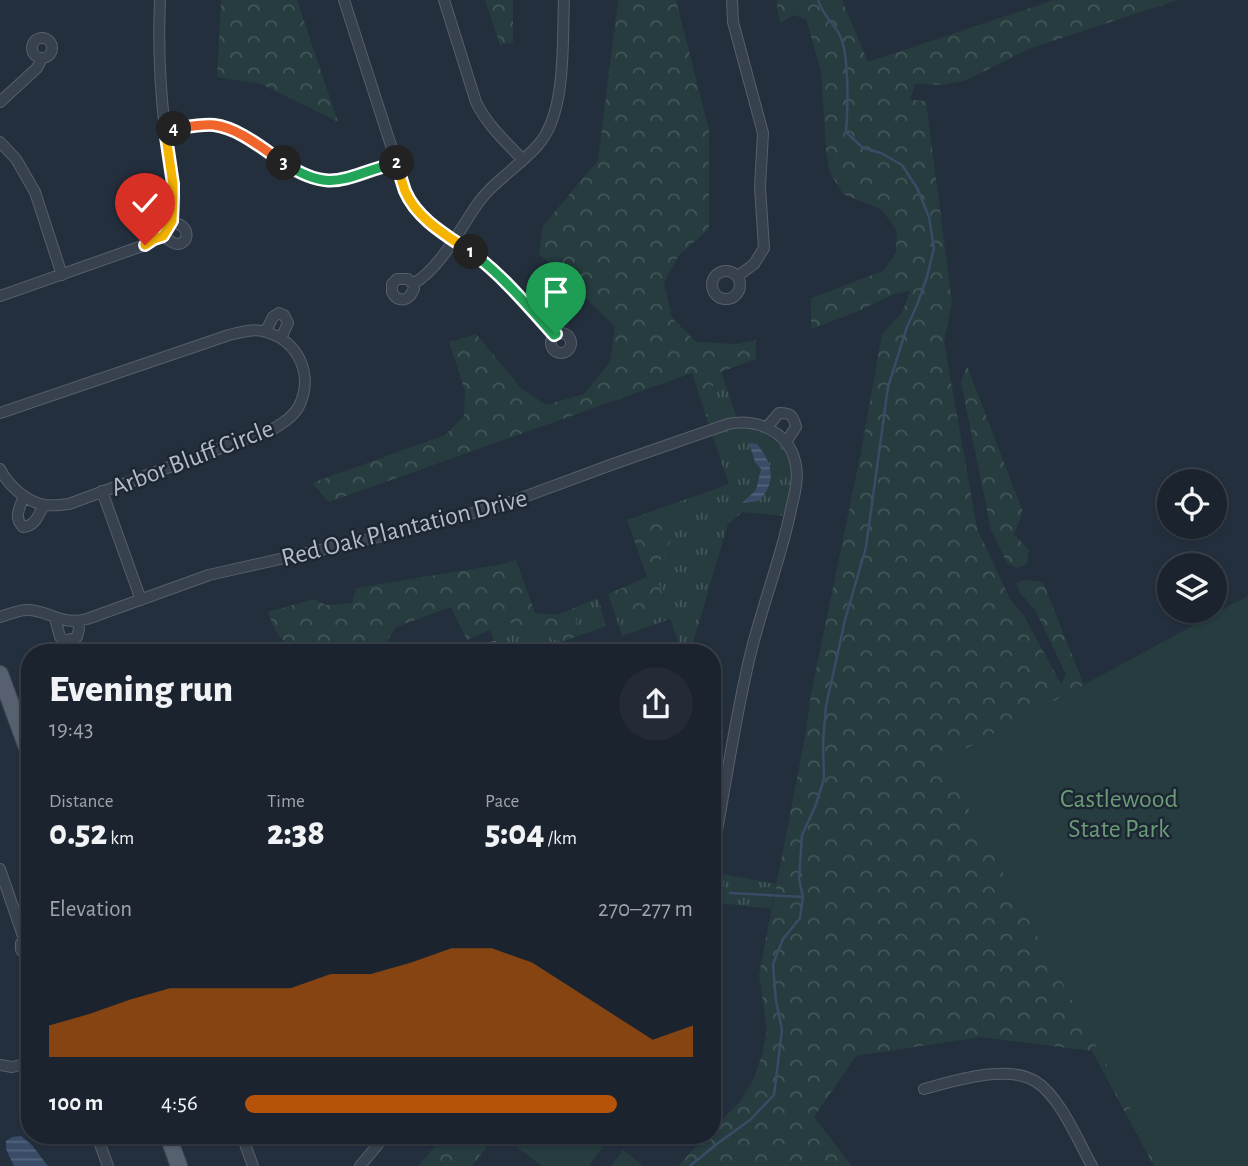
<!DOCTYPE html>
<html lang="en">
<head>
<meta charset="utf-8">
<style>
	:root { --surface:#1b232e; --page:#242b36; --text:#f1f3f6; --muted:#a0a4aa; --line:#39404a; --accent:#b45309 }
	body { margin:0; font-family:"Alegreya Sans",sans-serif; background:var(--page); color:var(--text); height:100vh; display:flex; flex-direction:column; font-size:26px; white-space:nowrap }
	* { box-sizing:border-box; margin:0 }
	p { font-size:23px; color:var(--muted) }
	.icon { flex:none; width:38px; height:38px; fill:none; stroke:currentColor; stroke-width:2; stroke-linecap:round; stroke-linejoin:round }
	.map { position:relative; flex:1; overflow:hidden }
	.sheet { position:absolute; left:21px; top:644px; width:700px; height:500px; display:flex; flex-direction:column; background:var(--surface); border-radius:28px; box-shadow:0 2px 5px #0004,0 0 0 2px var(--line) }
	.sheet>* { flex:none }
	.fabs { position:absolute; left:1157px; top:469px; display:grid; gap:14px }
	.fabs a { display:grid; place-items:center; width:70px; height:70px; border-radius:50%; background:var(--surface); box-shadow:0 2px 5px #0004,0 0 0 2px var(--line); font-size:35px }
	.pin { position:absolute; display:grid; place-items:center; width:60px; height:60px; color:#fff; margin:-72px -30px; border-radius:50% 50% 50% 0; rotate:-45deg; box-shadow:0 0 7px #0007 }
	.pin .icon { rotate:45deg }
	.km { position:absolute; width:35px; height:35px; margin:-18px; border-radius:50%; background:#222; color:#fff; font-size:19px; line-height:35px; text-align:center }
	.round { display:grid; place-items:center; flex:none; width:74px; height:74px; border-radius:37px; background:var(--page) }
	.summary { display:flex; align-items:center; justify-content:space-between; height:119px; padding:0 28px }
	h1 { font-size:38px; font-weight:800; line-height:52px }
	.metrics { display:grid; grid-template-columns:repeat(3,1fr); gap:10px; height:119px; padding:7px 28px }
	.metrics div { display:grid; align-content:center }
	.metrics b { font-size:35px; font-weight:800 }
	.metrics small { font-size:19px; font-weight:400 }
	.metrics p { font-size:19px }
	.chart { height:196px; padding:14px 28px }
	.chart p { display:flex; justify-content:space-between }
	.chart svg { width:100%; height:126px; margin-top:7px; fill:var(--accent); opacity:.7 }
	ul { padding:0 28px; list-style:none; font-size:23px }
	li { display:grid; grid-template-columns:112px 84px 1fr; align-items:center; height:52px }
	li i { height:18px; border-radius:9px; background:var(--accent) }
	.map>svg:first-child { display:block }
</style>
</head>
<body>
<div class="map">
<svg width="1248" height="1166" viewBox="0 0 1248 1166">
	<defs>
		<pattern id="grass-tufts" width="24" height="20" patternUnits="userSpaceOnUse" patternTransform="scale(1.75)"><rect width="24" height="20" fill="#263c3f"/><path d="M3 7l-1-3M5 7V3M7 7l1-3M15 17l-1-3M17 17v-4M19 17l1-3" fill="none" stroke="#435659"/></pattern>
		<pattern id="forest-crowns" width="20" height="18" patternUnits="userSpaceOnUse" patternTransform="scale(1.75)"><rect width="20" height="18" fill="#263c3f"/><path d="M2 6a3 3 0 1 1 6 0M12 15a3 3 0 1 1 6 0" fill="none" stroke="#435659"/></pattern>
		<pattern id="water-rules" width="6" height="5" patternUnits="userSpaceOnUse" patternTransform="scale(1.75)"><rect width="6" height="5" fill="#394c67"/><path d="M0 2.5h6" fill="none" stroke="#53647b"/></pattern>
	</defs>
	<rect width="100%" height="100%" fill="#242f3e"/>
	<path fill="url(#grass-tufts)" d="M721,372L740,426C763,430 790,444 791,471C791,486 787,502 784,516L743,512L728,524L690,653H680L679,643L670,619L622,636L615,614L668,607L660,588L655,570L672,539L667,506L729,484L707,420L715,374Z
		M598,598L606,626L575,637L576,607Z
		M508,622L562,642L565,653H499L490,630Z
		M712,872L776,884L771,909L712,902Z"/>
	<path fill="url(#forest-crowns)" d="M221,0H297L338,122L261,84L217,77Z
		M485,0H513V42L500,45Z
		M618,0H676L709,130V229L679,255L664,282L672,318L696,342L735,344L756,340V359L715,374L707,420L692,373L329,502L312,483L445,435L464,416L465,391L449,342L476,334L521,388L546,405L584,394L610,362L615,326L539,254L543,226L598,160Z
		M777,0H842L868,62L1054,0H1178L1031,48L964,81L942,85L915,84L910,100L926,101L952,303L944,342L977,528L1010,599L1024,616L1061,684L1066,674L1035,610L1020,593L1016,583L1025,580L1043,582L1084,685L1248,596V1166H1154L1092,1051L981,1037L856,1056L814,1117L852,1166H678L706,1136H712V1130L739,1103L754,1078L762,1055L767,1030L759,975L806,731L811,694L861,452L882,334L902,313L910,291L894,294L854,313L811,329V298L883,271L896,253L897,231L882,210L843,194L829,171L826,150L821,71L806,19L793,15L781,23L777,11Z
		M967,366L1023,512L1014,534L1029,550L1027,564L1017,568L1007,563L991,530L961,382Z
		M667,506L672,539L655,570L660,588L668,607L615,614L608,594L647,577L627,520Z
		M516,560L535,613L557,615L576,607L575,637L562,642L508,622L467,640L451,607L396,627L381,650C358,656 310,655 289,644C277,638 272,624 268,612L314,599L326,605L352,603L356,588L503,564Z
		M444,1136H495L472,1166H418Z"/>
	<path fill="#263c3f" d="M1248,596V1166H1161L943,761Z
		M517,1136H611L589,1166H542L511,1143Z
		M623,1150L643,1166H611Z"/>
	<path fill="url(#water-rules)" d="M749,443L757,444C773,464 777,481 759,501L742,503L756,490L761,469L755,462Z
		M21,1136L31,1144L48,1166H14L6,1149V1141L12,1137Z"/>
	<g fill="none" stroke-linecap="round" stroke-linejoin="round">
		<path stroke="#394c67" stroke-width="2.5" d="M730,893L803,897
			M690,1166L718,1143L750,1120L774,1095L782,1030L776,1001L773,964L783,939L800,918L803,897L799,879L802,835L815,807L824,779L823,742L826,706L845,620L866,547L888,387L907,327L917,305L927,277L934,248L929,217L917,188L902,165L881,153L863,148L846,132C848,110 849,57 841,38C835,23 823,17 818,0"/>
		<g stroke="#565f6c" stroke-width="12">
			<path id="street" d="M344,0L406,192L415,209L425,219L484,262L518,295L554,335
				M444,0L476,102C487,125 506,142 523,160
				M732,0L733,22L763,133L760,187L764,248L754,264L738,276
				M32 48a10 10 0 1 1 20 0a10 10 0 1 1-20 0Z
				M0,102L37,68L42,58
				M165,130C182,128 202,123 219,126C260,135 286,179 329,181C349,182 377,169 396,163
				M0,142L16,159L35,192L62,275
				M163,236C167,239 173,244 178,244C188,243 189,232 182,226C179,224 175,223 172,221
				M712 285a14 14 0 1 1 28 0a14 14 0 1 1-28 0Z
				M413,284L408,279H397L392,284V292C396,300 403,302 410,296L414,289L413,284C440,268 459,231 476,206C491,183 520,166 538,145C567,113 562,42 564,0
				M0,296L145,245C156,238 168,235 172,221C179,194 168,157 165,130C160,87 158,43 160,0
				M266,331L273,317L279,313L284,315L288,323L281,338
				M551 343a10 10 0 1 1 20 0a10 10 0 1 1-20 0Z
				M0,413L229,335C241,332 254,328 266,332C299,341 314,376 299,406C294,416 284,422 275,428L69,504C61,505 53,506 45,505C26,502 8,485 0,469
				M767,427L779,413C791,413 793,415 796,427L786,442
				M102,491L141,600
				M24,496C20,507 13,517 23,527C36,526 38,515 44,505
				M0,617C9,614 19,610 27,610C50,610 59,626 87,619L209,575L427,526L505,504L616,463L728,424C759,418 791,433 796,466C799,482 793,499 790,514C779,566 758,616 747,669C733,731 724,795 712,858
				M55,618L60,637L66,641L77,637L79,629L78,622
				M482,653L494,647
				M0,869L24,939L21,943V950L25,954H30
				M0,1065L12,1067L30,1063
				M924,1089C954,1081 1006,1064 1035,1081C1060,1096 1078,1141 1092,1166
				M97,1136L108,1166
				M242,1136L253,1166
				M360,1166L385,1136"/>
		</g>
		<g stroke="#414a57" stroke-width="18">
			<path id="primary" d="M0,674L30,756
				M168,1136L179,1166"/>
		</g>
		<use href="#street" stroke="#38414e" stroke-width="10"/>
		<use href="#primary" stroke="#56606e" stroke-width="16"/>
	</g>
	<g fill="none" stroke-linecap="round" stroke-linejoin="round">
		<g stroke="#fff" stroke-width="14">
			<path id="split-1" d="M471,252C502,275 528,306 554,335L556,334"/>
		</g>
		<g stroke="#fff" stroke-width="14">
			<path id="split-2" d="M397,163C399,172 402,182 405,191C417,219 446,235 471,252"/>
		</g>
		<g stroke="#fff" stroke-width="14">
			<path id="split-3" d="M284,163C334,196 347,174 397,163"/>
		</g>
		<g stroke="#fff" stroke-width="14">
			<path id="split-4" d="M174,129C187,127 201,124 214,125C239,128 263,149 284,163"/>
		</g>
		<g stroke="#fff" stroke-width="14">
			<path id="split-5" d="M145,245L154,239L163,236L172,221L173,196V184L165,130L174,129"/>
		</g>
		<use href="#split-1" stroke="#22a559" stroke-width="9"/>
		<use href="#split-2" stroke="#f5b400" stroke-width="9"/>
		<use href="#split-3" stroke="#22a559" stroke-width="9"/>
		<use href="#split-4" stroke="#f0652b" stroke-width="9"/>
		<use href="#split-5" stroke="#f5b400" stroke-width="9"/>
	</g>
	<g text-anchor="middle" stroke-width="5" stroke-linejoin="round" paint-order="stroke">
		<g font-size="26" fill="#b4bcc9" stroke="#1d2633">
			<text transform="translate(192 457) rotate(-21)" y="9">Arbor Bluff Circle</text>
			<text transform="translate(404 527) rotate(-14)" y="9">Red Oak Plantation Drive</text>
		</g>
		<g font-size="26" fill="#6b9a76" stroke="#1d2633">
			<text x="1119" y="807">Castlewood<tspan x="1119" dy="30">State Park</tspan></text>
		</g>
	</g>
</svg>
<div class="fabs">
<a><svg class="icon" aria-label="locate" viewBox="0 0 24 24"><circle cx="12" cy="12" r="6"/><path d="M12 2v4M12 18v4M2 12h4M18 12h4"/></svg></a>
<a><svg class="icon" aria-label="layers" viewBox="0 0 24 24"><path d="M12 4l9 5-9 5-9-5zM3 14l9 5 9-5"/></svg></a>
</div>
<div class="pin" style="left:556px;top:334px;background:#1e9e55"><svg class="icon" aria-label="arrive" viewBox="0 0 24 24"><path d="M6 21V4h12l-3 4 3 4H6"/></svg></div>
<div class="pin" style="left:145px;top:245px;background:#d93025"><svg class="icon" aria-label="check" viewBox="0 0 24 24"><path d="M5 12l5 5 9-10"/></svg></div>
<b class="km" style="left:471px;top:252px">1</b>
<b class="km" style="left:397px;top:163px">2</b>
<b class="km" style="left:284px;top:163px">3</b>
<b class="km" style="left:174px;top:129px">4</b>
<section class="sheet">
<div class="summary"><div><h1>Evening run</h1><p>19:43</p></div><a class="round"><svg class="icon" aria-label="share" viewBox="0 0 24 24"><path d="M12 15V3M7 8l5-5 5 5M5 13v7h14v-7"/></svg></a></div>
<div class="metrics">
<div><p>Distance</p><b>0.52<small> km</small></b></div>
<div><p>Time</p><b>2:38</b></div>
<div><p>Pace</p><b>5:04<small> /km</small></b></div>
</div>
<div class="chart"><p><span>Elevation</span>270–277 m</p>
<svg viewBox="0 0 160 44" preserveAspectRatio="none"><path d="M0 44V33L10 29L20 24L30 20L40 20L50 20L60 20L70 15L80 15L90 11L100 6L110 6L120 11L130 20L140 29L150 38L160 33V44z"/></svg>
</div>
<ul>
<li><b>100 m</b>4:56<i style="width:83%"></i></li>
</ul>
</section>
</div>
</body>
</html>
